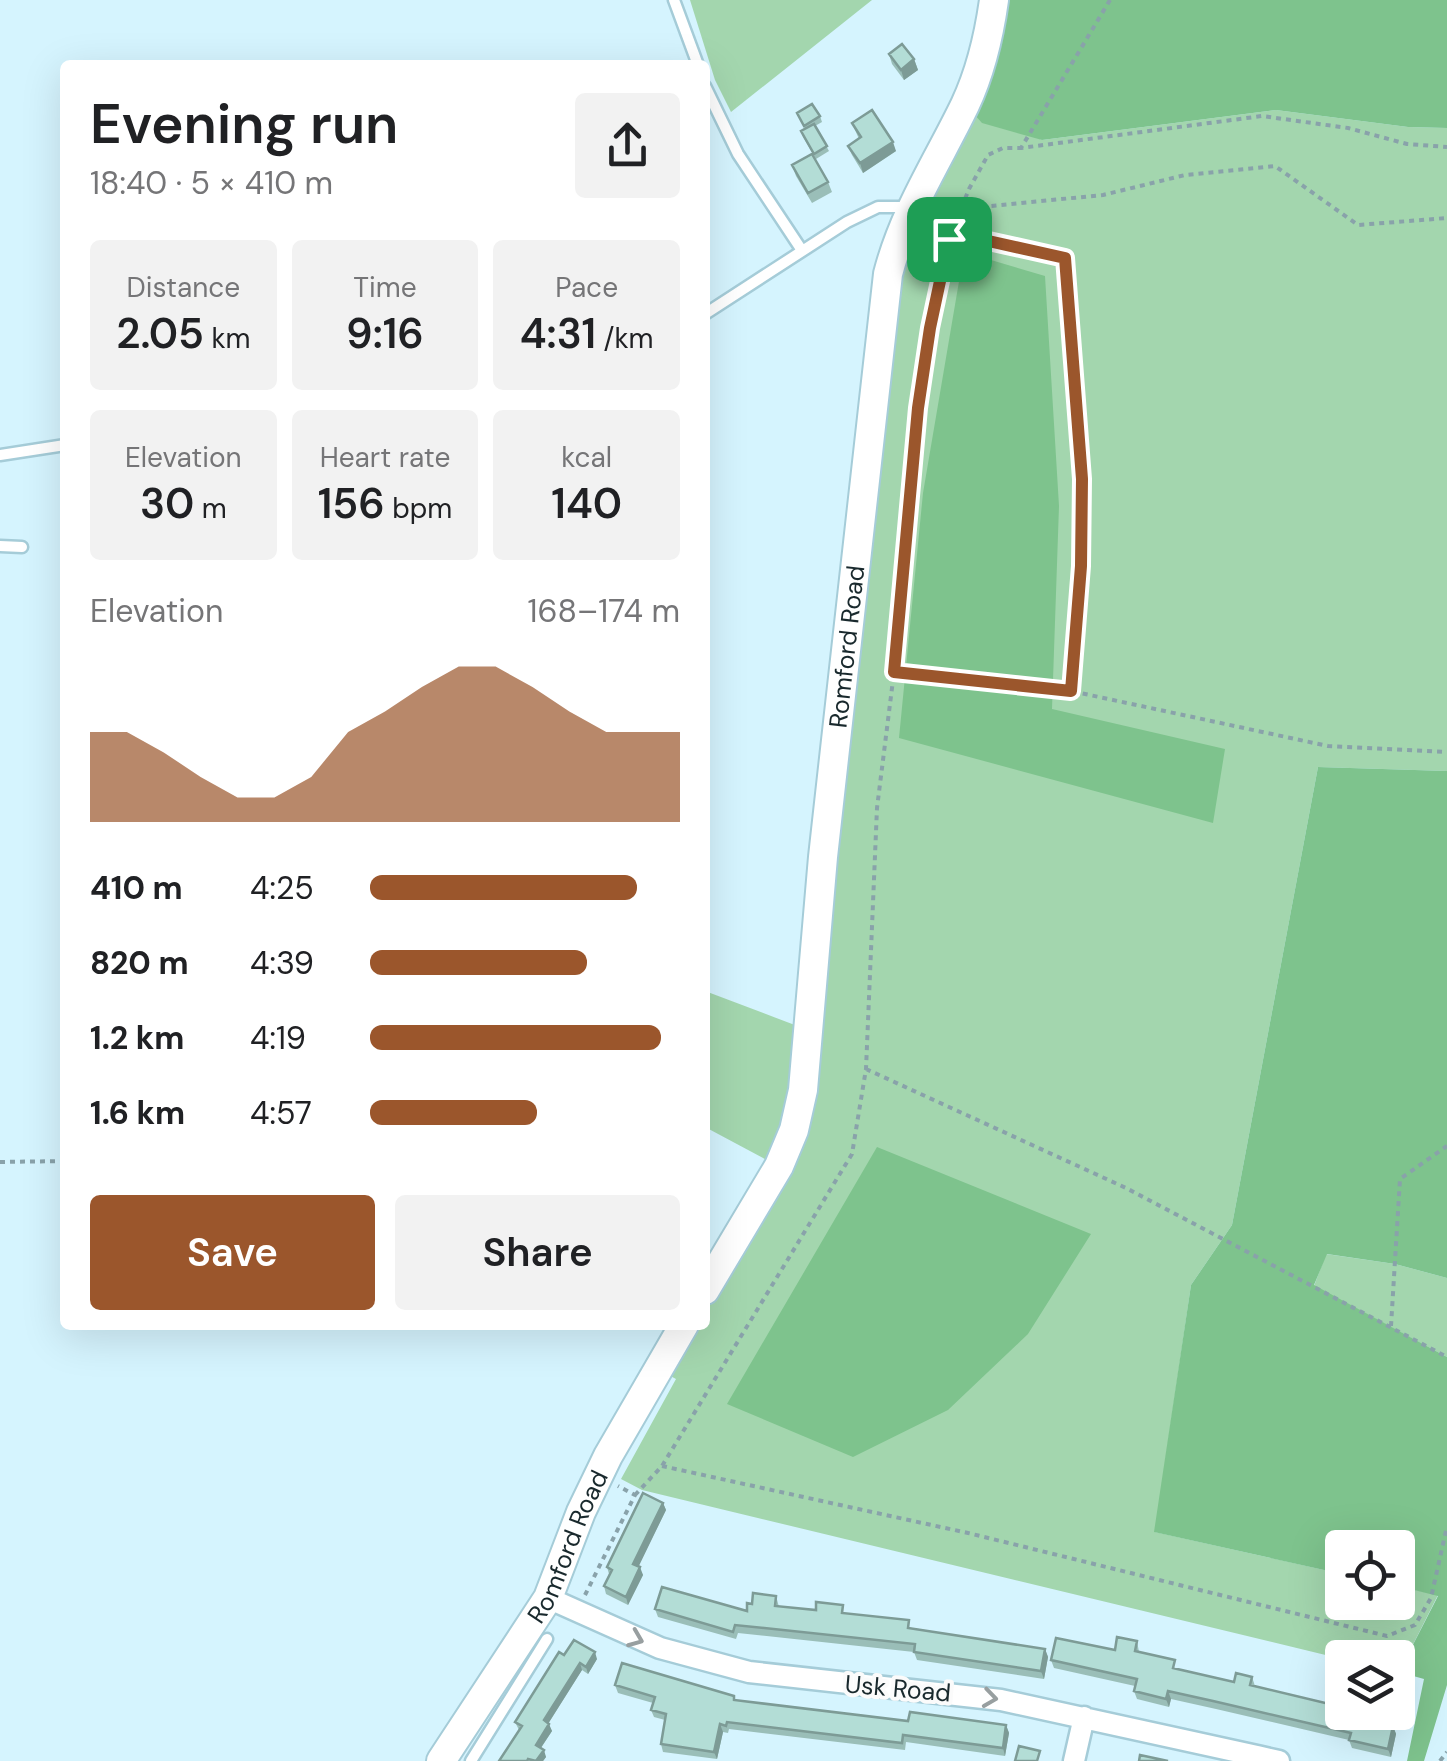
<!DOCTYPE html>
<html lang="en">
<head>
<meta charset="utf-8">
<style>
	:root { --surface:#fff; --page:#f2f2f2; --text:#202124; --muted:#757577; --accent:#9b562c }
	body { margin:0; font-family:"DM Sans",sans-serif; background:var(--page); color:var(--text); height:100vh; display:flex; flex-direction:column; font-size:38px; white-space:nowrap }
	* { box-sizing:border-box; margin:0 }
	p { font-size:32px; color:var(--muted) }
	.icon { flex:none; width:55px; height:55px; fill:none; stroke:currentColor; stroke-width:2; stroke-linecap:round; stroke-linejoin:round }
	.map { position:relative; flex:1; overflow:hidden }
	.details { position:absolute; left:60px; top:60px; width:650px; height:1270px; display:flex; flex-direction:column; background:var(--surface); border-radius:10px; box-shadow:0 10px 40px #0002 }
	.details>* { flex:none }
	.controls { position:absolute; left:1325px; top:1530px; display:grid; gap:20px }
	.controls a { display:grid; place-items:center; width:90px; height:90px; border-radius:10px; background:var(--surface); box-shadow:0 10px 40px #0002; font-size:50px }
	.pin { position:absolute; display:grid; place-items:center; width:85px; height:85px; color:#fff; margin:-42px; border-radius:20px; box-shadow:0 5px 15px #0006 }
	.round { display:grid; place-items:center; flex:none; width:105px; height:105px; border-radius:10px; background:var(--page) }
	.headline { display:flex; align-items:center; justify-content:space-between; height:170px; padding:0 30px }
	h1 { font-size:55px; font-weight:600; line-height:75px }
	.stats { display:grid; grid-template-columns:repeat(3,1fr); gap:15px; height:170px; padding:10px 30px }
	.stats div { display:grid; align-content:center; border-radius:10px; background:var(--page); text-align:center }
	.stats b { font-size:42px; font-weight:600 }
	.stats small { font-size:28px; font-weight:400 }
	.stats p { font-size:28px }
	.chart { height:280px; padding:20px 30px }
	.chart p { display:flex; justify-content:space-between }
	.chart svg { width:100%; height:180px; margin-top:10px; fill:var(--accent); opacity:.7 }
	.cta { display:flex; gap:20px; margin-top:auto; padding:20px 30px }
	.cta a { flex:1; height:115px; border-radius:10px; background:var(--accent); color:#fff; font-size:40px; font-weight:600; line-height:115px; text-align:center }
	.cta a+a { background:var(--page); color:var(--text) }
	ul { padding:0 30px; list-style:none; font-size:32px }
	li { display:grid; grid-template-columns:160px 120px 1fr; align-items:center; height:75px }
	li i { height:25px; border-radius:12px; background:var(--accent) }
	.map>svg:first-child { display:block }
</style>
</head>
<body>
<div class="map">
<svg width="1447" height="1761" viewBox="0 0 1447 1761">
	<rect width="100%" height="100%" fill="#d5f4fe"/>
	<path fill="#a3d6ae" d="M690,0H872L731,112L715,80Z
		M965,104L1042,140L1276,110L1408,127L1447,128V771L1318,767L1232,1225L1191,1285L1155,1532L1342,1574V1602H1398V1586L1438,1595L1399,1672L1398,1658L1342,1659L642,1490L621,1479L676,1379L657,1369L684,1325H705V1290L778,1166L705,1127V991L808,1030L882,307Z
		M1326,1254L1395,1264L1447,1278V1357L1314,1286Z"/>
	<path fill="#7ec38d" d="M989,0H1447V128L1408,127L1276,110L1042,140L982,123L965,104Z
		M964,252L1045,276L1059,506L1052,709L1225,749L1213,823L899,738L923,493Z
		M1318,767L1447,771V1278L1395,1264L1327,1254L1314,1285L1447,1357V1685L1424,1761H1407L1424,1679L1399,1672L1438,1596L1398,1586V1548H1342V1574L1154,1532L1191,1285L1232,1225Z
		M877,1147L1091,1234L1028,1334L948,1410L853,1457L727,1404Z"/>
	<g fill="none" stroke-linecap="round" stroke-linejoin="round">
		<g stroke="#a5ccd8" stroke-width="15">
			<path id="lane" d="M674,0L698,65
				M705,86L738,154L801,249
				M705,314L847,222L878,207H908
				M0,455L65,445
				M0,546L22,547
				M471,1761L547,1639"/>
		</g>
		<g stroke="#a5ccd8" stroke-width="25">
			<path id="street" d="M548,1598L660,1648L749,1672L1001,1700L1257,1756L1255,1761
				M1257,1756L1279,1761
				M1074,1761L1084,1717"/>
		</g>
		<g stroke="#a5ccd8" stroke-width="32">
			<g id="secondary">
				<path id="s1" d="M705,1290L779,1166L794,1130L803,1090L823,857L888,274C904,212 938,161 965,105C981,71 989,36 994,0"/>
				<path id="s2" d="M441,1761L548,1598L581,1512L608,1456L684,1325"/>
			</g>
		</g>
		<path stroke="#89a2aa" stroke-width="4" stroke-dasharray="5 5" stroke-linecap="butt" d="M1110,0L1021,148L1262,116L1348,128L1407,144L1447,147
			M935,214L955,220L991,206L1103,195L1185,175L1275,166L1358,225L1447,218
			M928,231L949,239L984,240L1065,258L1083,479L1081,566L1071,691
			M894,672L1071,691L1328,746L1447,752
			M866,1069L1126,1188L1447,1357
			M0,1162L65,1161
			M1391,1326L1400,1179L1447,1146
			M662,1466L968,1533L1387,1636L1415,1625L1431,1598L1447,1526
			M635,1495L662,1466L852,1154L866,1069L877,808L894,672L918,408L930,328L949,239L969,189L988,155L1003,148H1021
			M585,1595L635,1495L618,1486
			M1440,1761L1447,1752"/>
		<use href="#lane" stroke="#fff" stroke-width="10"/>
		<use href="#street" stroke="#fff" stroke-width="20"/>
		<use href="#secondary" stroke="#fff" stroke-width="28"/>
	</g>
	<path fill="#9abeb8" d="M889,54L914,59L918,70L904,80L892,64Z
		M797,113L820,116L822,122L815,126L829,151L816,159L803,137L801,131L805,129Z
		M852,123L896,151L863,173L852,155L848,146L859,139Z
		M792,165L828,182L832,192L812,203L796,176Z
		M663,1503L666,1510L638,1566L643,1575L628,1605L606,1594L604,1586L609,1574L607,1567Z
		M776,1596L779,1607L845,1614L912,1628L1045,1649L1048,1657L1044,1679L917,1660L914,1652L738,1633L736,1639L658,1617L655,1609L747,1611L752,1604Z
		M1137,1641L1139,1652L1178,1669L1234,1682L1252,1677L1255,1686L1347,1716L1393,1726L1396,1734L1391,1757L1352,1748L1349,1740L1216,1709L1171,1699L1169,1707L1137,1699L1134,1691L1135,1686L1054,1668L1051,1660L1115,1650Z
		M564,1655L597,1659L588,1674L582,1670L548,1724L552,1731L541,1748L546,1757L543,1761H499L519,1730L515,1722Z
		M615,1685L908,1721L1006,1725L1009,1733L1005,1756L906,1742L905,1750L729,1729L728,1733L723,1732L717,1759L663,1752L661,1744L665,1720L654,1717L651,1710L653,1703L618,1693Z"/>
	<path fill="#7d9b96" d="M914,59L918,70L904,80L901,70Z
		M893,142L896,151L863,173L860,163Z
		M663,1503L666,1510L636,1572L633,1564Z
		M640,1567L643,1575L628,1605L626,1597Z
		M1045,1649L1048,1657L1044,1679L1041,1671Z
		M595,1652L597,1659L588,1674L586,1667Z
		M580,1663L582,1670L546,1727L544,1720Z
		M1168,1691L1171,1699L1169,1707L1166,1699Z
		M549,1724L552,1731L538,1752L536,1745Z
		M720,1724L723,1732L717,1759L714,1752Z
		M1006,1725L1009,1733L1005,1756L1003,1748Z
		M1393,1726L1396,1734L1391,1757L1388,1749Z
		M544,1750L546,1757L543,1761H536Z"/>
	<path fill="#b3ddd6" stroke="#7d9b96" stroke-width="2.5" d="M902,44L914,59L901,70L889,54Z
		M812,104L820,116L804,126L797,113Z
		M872,110L893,142L860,163L848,146L861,137L852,123Z
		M814,124L827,146L814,154L801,131Z
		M812,154L828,182L808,193L792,165Z
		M643,1493L663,1503L633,1564L640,1567L626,1597L604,1586L612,1570L607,1567Z
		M662,1587L747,1611V1603L752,1604L753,1593L776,1596L775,1606L816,1610V1602L843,1605L842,1613L909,1620L908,1628L1045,1649L1041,1671L914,1652L915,1644L735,1625L733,1632L655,1609Z
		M1117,1637L1137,1641L1135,1651L1175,1660L1173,1668L1234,1682L1236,1673L1252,1677L1250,1685L1342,1707V1715L1393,1726L1388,1749L1349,1740L1351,1733L1213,1701L1168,1691L1166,1699L1134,1691L1137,1679L1051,1660L1056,1638L1115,1650Z
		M574,1640L595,1652L586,1667L580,1663L544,1720L549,1724L536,1745L544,1750L536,1761L528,1759L527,1761H499L522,1726L515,1722L559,1652L564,1655Z
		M622,1663L734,1696V1700L908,1721L910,1712L1006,1725L1003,1748L903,1735L902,1743L727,1722L726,1726L720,1724L714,1752L661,1744L666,1714L651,1710L655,1697L615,1685Z
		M1019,1746L1040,1751L1037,1761H1015Z
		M1140,1755L1168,1761H1139Z"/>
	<defs><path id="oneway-chevron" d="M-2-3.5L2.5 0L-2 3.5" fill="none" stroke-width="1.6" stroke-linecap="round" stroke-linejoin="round" transform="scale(2.5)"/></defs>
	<g stroke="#989fa0">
		<use href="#oneway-chevron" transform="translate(636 1639) rotate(22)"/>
		<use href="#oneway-chevron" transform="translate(990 1698) rotate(8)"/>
	</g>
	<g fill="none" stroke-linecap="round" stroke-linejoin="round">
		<g stroke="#fff" stroke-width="20">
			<path id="route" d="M949,239L984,240L1065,258L1082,479L1081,566L1071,691L894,672L918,408L930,328Z"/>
		</g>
		<use href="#route" stroke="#9b562c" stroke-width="12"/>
	</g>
	<g text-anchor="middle" stroke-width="8" stroke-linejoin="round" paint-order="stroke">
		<g font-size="25" fill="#19292d" stroke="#fbfbfb">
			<text dy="9" stroke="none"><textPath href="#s1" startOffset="670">Romford Road</textPath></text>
			<text dy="9" stroke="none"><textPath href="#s2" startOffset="250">Romford Road</textPath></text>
			<text transform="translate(898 1688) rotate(5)" y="9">Usk Road</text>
		</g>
	</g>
</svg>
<div class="controls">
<a><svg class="icon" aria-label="locate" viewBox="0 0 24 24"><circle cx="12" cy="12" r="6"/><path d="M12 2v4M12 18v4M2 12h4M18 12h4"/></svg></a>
<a><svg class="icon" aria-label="layers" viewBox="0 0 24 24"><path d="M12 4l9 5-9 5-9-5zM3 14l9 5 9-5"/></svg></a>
</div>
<div class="pin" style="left:949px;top:239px;background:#1e9e55"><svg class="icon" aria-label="arrive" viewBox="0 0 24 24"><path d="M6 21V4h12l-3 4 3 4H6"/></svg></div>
<section class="details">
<div class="headline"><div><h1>Evening run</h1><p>18:40 · 5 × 410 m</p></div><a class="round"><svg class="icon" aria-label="share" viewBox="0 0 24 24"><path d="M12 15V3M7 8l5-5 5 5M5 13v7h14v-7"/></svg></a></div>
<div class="stats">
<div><p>Distance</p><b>2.05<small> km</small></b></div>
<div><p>Time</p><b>9:16</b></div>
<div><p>Pace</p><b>4:31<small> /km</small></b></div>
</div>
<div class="stats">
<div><p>Elevation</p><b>30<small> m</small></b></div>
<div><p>Heart rate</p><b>156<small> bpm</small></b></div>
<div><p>kcal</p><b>140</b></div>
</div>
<div class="chart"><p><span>Elevation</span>168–174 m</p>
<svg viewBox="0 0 160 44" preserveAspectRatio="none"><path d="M0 44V22L10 22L20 27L30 33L40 38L50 38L60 33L70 22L80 17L90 11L100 6L110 6L120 11L130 17L140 22L150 22L160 22V44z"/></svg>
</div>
<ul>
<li><b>410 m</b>4:25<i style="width:86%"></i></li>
<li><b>820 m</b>4:39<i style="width:70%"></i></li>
<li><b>1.2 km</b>4:19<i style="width:94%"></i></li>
<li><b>1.6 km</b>4:57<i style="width:54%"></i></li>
</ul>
<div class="cta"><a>Save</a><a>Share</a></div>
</section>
</div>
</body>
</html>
